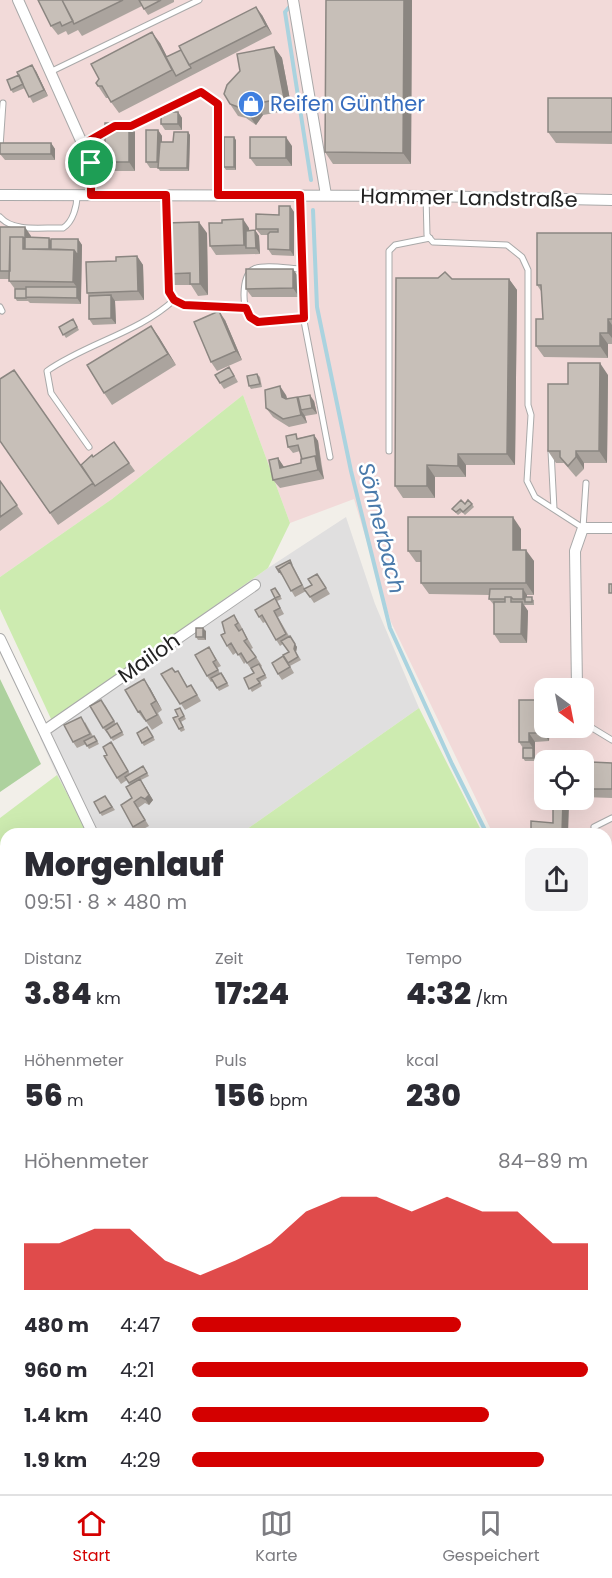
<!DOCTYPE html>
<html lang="de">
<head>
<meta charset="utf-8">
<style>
	:root { --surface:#fff; --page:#f2f2f3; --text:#2b2b33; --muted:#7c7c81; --line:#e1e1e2; --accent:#d40000 }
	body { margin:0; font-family:Poppins,sans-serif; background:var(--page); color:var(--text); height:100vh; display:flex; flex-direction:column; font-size:22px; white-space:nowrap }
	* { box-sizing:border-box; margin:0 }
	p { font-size:20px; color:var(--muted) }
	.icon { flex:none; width:33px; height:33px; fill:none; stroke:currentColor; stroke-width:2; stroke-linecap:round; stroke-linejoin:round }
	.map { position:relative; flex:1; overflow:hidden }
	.details { position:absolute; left:0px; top:828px; width:612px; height:666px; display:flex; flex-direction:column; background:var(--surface); border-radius:18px 18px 0 0; box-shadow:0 6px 24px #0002 }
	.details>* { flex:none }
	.needle { width:39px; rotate:148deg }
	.fabs { position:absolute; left:534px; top:678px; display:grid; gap:12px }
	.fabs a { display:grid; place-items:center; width:60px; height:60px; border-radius:12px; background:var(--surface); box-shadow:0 6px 24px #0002; font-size:30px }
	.pin { position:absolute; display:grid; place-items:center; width:51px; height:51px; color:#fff; margin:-26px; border:3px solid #fff; border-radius:50%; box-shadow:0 2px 6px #0007 }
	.round { display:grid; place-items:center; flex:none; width:63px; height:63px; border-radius:12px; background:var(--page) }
	.head { display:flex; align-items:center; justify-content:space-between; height:102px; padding:0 24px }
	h1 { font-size:33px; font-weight:800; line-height:45px }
	.figures { display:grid; grid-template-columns:repeat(3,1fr); gap:9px; height:102px; padding:6px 24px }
	.figures div { display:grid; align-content:center }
	.figures b { font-size:30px; font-weight:800 }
	.figures small { font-size:16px; font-weight:400 }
	.figures p { font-size:16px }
	.chart { height:168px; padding:12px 24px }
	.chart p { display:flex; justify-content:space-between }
	.chart svg { width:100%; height:108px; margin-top:6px; fill:var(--accent); opacity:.7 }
	ul { padding:0 24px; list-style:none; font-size:20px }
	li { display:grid; grid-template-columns:96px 72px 1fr; align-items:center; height:45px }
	li i { height:15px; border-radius:8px; background:var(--accent) }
	.tabs { display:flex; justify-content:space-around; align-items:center; height:84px; border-top:2px solid var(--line); background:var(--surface); font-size:16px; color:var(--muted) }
	.tabs a { display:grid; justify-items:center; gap:3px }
	.tabs .active { color:var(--accent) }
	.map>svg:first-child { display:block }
</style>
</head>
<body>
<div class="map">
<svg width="612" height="1494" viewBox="0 0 612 1494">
	<rect width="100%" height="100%" fill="#f2efe9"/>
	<path fill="#e0dfdf" d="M346,517L375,604L419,708L240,834H89L57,775L40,738L52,721L268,568Z"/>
	<path fill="#f2dad9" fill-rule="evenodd" d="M0,0H612V912H606V834H493L391,622L354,499L290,523L243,395L112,499L0,577ZM544,688H584V728H544ZM544,760H584V800H544Z"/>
	<path fill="#eef0d5" d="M612,1004V1260H606V1005Z
		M6,1138V1274L0,1268V1142Z
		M606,1403H612V1494H544L547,1488H606Z
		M111,1488H267L277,1494H107Z
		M308,1488H487L490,1494H316Z"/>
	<path fill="#cdebb0" d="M243,395L290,523L268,568L52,721L0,609V577L112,499Z
		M419,708L483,834H240Z
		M57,775L89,834H6V1089L0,1094V818Z
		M606,1260H612V1403H606Z
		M0,1294L6,1301V1346L0,1356Z
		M487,1488H533V1494H490Z"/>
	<path fill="#add19e" d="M0,679L41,764L0,792Z
		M612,913V1004L606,1005V914Z"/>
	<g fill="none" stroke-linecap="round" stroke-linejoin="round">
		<path stroke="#aad3df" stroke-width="4" d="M291,5L285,12L311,180
			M313,210L317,307L351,471L390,628L452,764L487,834
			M538,1494L539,1488"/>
		<g stroke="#a9a9a9" stroke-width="7">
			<path id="service" d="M50,72L199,0
				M125,126H131L201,92L218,104V195
				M83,145L110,129
				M0,147L3,103
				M166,195L167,229
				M300,195L304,321L330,457
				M426,196L427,235L433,242L507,245L522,257L528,270V405L531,415L527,481L535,497L583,528L586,483
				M0,217C14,233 43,227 63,228C73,222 77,206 77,195
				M302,269C291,269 264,264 254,269C242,274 242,303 248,313C250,318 254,320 259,323L304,317
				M169,271V292L174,300L184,305L246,308
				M0,307L2,311
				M89,447L51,393L47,371C87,343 138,333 174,300
				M389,451V251L395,245L430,238
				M551,451L554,509
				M584,723L612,740
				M594,827L612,818"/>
		</g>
		<g stroke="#a9a9a9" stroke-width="12">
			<path id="minor" d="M18,0L91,163V195
				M293,0L326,195
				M0,195L426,196L612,200
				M0,639L93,834
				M577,688L575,551L583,528H612
				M44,731L255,585
				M0,1280L6,1286
				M290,1488L298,1494"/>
		</g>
		<g stroke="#a9a9a9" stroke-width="14">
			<path id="tertiary" d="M606,973L612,972
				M0,1125L6,1120"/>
		</g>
		<use href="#service" stroke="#fff" stroke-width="5"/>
		<use href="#minor" stroke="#fff" stroke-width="10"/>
		<use href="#tertiary" stroke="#fff" stroke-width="12"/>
	</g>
	<path fill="#aba49e" d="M38,0H174V2L148,15L142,6L82,36L78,30L68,35L66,31L58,35L51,26Z
		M326,0H412L411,164H333L325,152Z
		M262,15L272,34L119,113L108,98H106L98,86L160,43L167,57Z
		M274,47L282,58L292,110L263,115L256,125L246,118L238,116L230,104Z
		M36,71L48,96L33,103L25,88L13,93L11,90Z
		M612,98V144L556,143L548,132Z
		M178,112L182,118V130H165L161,124L164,116Z
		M158,130L162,136V142H173L188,132L190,135L189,171H160L158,168H150L146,162Z
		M135,132V171H112L105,162Z
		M236,140V170H226L224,167Z
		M51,143L55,149V160H5L0,154Z
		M292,146V166H256L250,158Z
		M290,206L294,212V256L272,255L268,249V235H261L256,229L279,215Z
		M0,227L31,236V237L49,238L51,241L78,239L82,245L81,304L30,303L28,301H17L15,298V289L9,281L10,279H0Z
		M249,228V230H255L259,236L260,254L216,255L210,246Z
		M207,233L208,295L198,296L191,285H174L166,274Z
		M612,233V344H608V358L544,357L536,346L543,319L541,291L537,285Z
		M137,256L143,265L144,300L115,301L116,324L93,325L89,319V296L87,293L116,261Z
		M293,269L299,278V297H252L246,289Z
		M452,279H509L517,290L515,465H466V477H435V498H403L395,486Z
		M73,319L79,330L66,338L59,327Z
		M225,320L242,360L217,371L211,362Z
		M151,326L176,365L112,405L104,393Z
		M233,373L238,382L224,389L220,383Z
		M257,374L260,377L262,387L251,389L249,386Z
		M608,375L607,463H584V469L576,477L564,463H556L548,451L568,384Z
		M286,395L287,399L314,401L317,414L305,416L307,423L289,427L273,417L266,408Z
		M314,435L318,441L324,479L280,488L273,480L278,458L284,467L301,463L300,451L293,453L288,447L299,438Z
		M0,441L81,465L114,442L135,471L101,495L95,486L101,495L58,525Z
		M0,481L23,514L0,531Z
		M465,504H472L474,507L465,515L462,512L458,515L452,509Z
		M521,529V550L534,561V595H527V597L534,600V605H524L528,611L527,643H500L494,634V605L489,599L490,595L429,594L421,583V562H416L408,551Z
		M290,560L305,589L312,585L317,574L330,594L314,603L306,591L295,597L282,575H281L276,567Z
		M275,588L282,599L277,601L284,614L278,617L289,636L297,647L296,652L301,660L290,666L294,673L282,680L278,674L283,656L289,652L283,644L280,646L265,622L263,623L259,617L275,599Z
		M234,615L240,624L244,632L253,648L251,649L262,666L261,667L267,678L260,682L262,686L252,692L244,678L254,673L246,662L244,664L237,652L233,655L227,646L225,633Z
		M206,631V640H198L196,637Z
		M209,647L221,666L217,668L220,673L223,675L229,686L219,691L213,681L211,682L207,676Z
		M172,668L175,672L178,671L188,687L195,691L201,701L185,710L161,674Z
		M150,688L162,710L158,713L163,723L152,730L145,720H144L138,712Z
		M544,700L549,741L535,742V761H525L523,758V748L519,742Z
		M105,705L116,724L117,723L124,735L113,741L108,733H107L103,728Z
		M180,708L186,719L181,722L185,730L181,732L179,729L178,716Z
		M85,722L93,736H94L99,744L89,749L86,744L77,748L73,742Z
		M147,727L155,740L144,746L142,743Z
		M115,748L130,774L143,766L149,776L141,780L153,800L149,805L145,803L138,808L149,826L138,832L133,827L132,798L130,785L127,780L121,784L117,778Z
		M612,763V798L584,797V765H591Z
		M105,796L115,810L102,816L100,813Z"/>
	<path fill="#8b8681" d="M404,0H412L411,164L403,153Z
		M256,7L262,15L272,34L266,26Z
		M152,32L160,43L177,76H176L172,70Z
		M274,47L282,58L292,110L284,98Z
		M32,65L36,71L48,96L44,90Z
		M255,104L263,115L256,125L248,114Z
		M178,112L182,118V130L178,124Z
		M129,123L135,132V171L129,162Z
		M158,130L162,136V168L157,162Z
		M188,132L190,135L189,171L187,168Z
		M234,137L236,140V170L234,167Z
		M286,137L292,146V166L286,158Z
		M51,143L55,149V160L51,154Z
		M290,206L294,212V256L290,250Z
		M243,219L249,228L250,248H246L244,245Z
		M199,222L207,233L208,295L200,284Z
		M25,227L31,236V248L23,249Z
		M255,230L259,236L260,254L256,248Z
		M49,238L55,246L49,252Z
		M78,239L82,245L81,293L73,282L74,250Z
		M137,256L143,265L144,300L138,291Z
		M293,269L299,278V297L293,288Z
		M509,279L517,290L515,465L507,454Z
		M77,287L81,293V304L77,298Z
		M111,295L115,301L116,324L111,318Z
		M219,311L225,320L242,360L236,351Z
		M608,319L612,325V338L608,333Z
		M151,326L159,337L176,365L168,354Z
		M600,333L608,344V358L600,346Z
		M600,363L608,375L607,463L599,451Z
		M280,386L286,395L289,405L282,397Z
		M310,395L314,401L317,414L312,408Z
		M297,397L303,406L301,410L305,416L307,423L301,415Z
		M314,435L318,441L321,465L317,459Z
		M576,451L584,463V469L576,457Z
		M458,454L466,465V477L458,466Z
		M315,456L321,465L324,479L318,470Z
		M278,458L284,467L280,468Z
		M427,465L435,477V498L427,486Z
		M513,517L521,529V561L513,550Z
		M526,550L534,561V595L526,583Z
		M523,589L527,595V602H525L523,599Z
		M522,602L528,611L527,643L521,634Z
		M203,628L206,631V640L203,637Z
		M290,636L297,647L296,652L301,660L294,649Z
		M144,679L150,688L162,710L156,701Z
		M544,700V728H550L549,741L543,733Z
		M529,733L535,742V761L533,758V748L529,742Z
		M140,779L153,800L149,805L145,799Z
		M563,800H564L569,806L568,834H563L562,833Z"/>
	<path fill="#c7bfb8" stroke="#8b8681" stroke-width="1.5" d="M38,0H62L73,21L62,26L60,22L51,26Z
		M62,0H123L74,24Z
		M139,0H161L144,9Z
		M326,0H404L403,153L325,152Z
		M256,7L266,26L189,65L179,46Z
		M152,32L172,70L111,102L102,86H98L96,83L99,79L91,64Z
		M274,47L284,98L255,104L248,114L238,107L230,104L224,94L227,85L240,71L237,54Z
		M181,50L191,68L176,76L166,57Z
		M32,65L44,90L29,97L17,72Z
		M19,75L23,84L11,90L7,80Z
		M548,98H612V132H548Z
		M164,112H178V124H161V116H164Z
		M105,123H129V162H105Z
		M146,130H158L157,162H146Z
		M174,132H188L187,168H158L160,142H173Z
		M224,137H234V167H224Z
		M250,137H286V158H250Z
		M0,143H51V154H0Z
		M279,206H290V250L268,249V234L270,232H278V229H256V214L279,215Z
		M243,219L244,245L210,246L209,223H222V220Z
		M199,222L200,284H190V273L166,274L165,223Z
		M0,227H25V239L23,237H10V271H0Z
		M255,230L256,248H246V231Z
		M537,233H612V319H608V333H600V346H536V319H543L541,285H537Z
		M10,237H23V249L74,250L73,282L9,281Z
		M25,237L49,238V249H25Z
		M51,239H78V256L74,250L51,249Z
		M137,256L138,291L87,293L86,262L116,261V257Z
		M246,269H293V288L246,289Z
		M445,272L452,279H509L507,454H458V466L427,465V486H395L396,278H438Z
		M26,287H77V298L26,297Z
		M15,289H26V298H15Z
		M111,295V318L89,319V296Z
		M219,311L236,351L211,362L194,322Z
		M73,319L77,327L63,335L59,327Z
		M151,326L168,354L104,393L87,365Z
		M568,363H600L599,451H576V457L568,466L560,457V451H548V384H568Z
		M229,367L234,376L220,383L215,375Z
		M14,370L93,483L50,513L0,441V379Z
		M257,374L260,384L249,386L247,376Z
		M280,386L282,397L286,399L297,397L301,415L283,419L266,408L265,390Z
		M310,395L312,408L301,410L298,397Z
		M296,434L297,439L314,435L317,459L315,456L302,459L298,445L288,447L286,436Z
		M114,442L129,463L95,486L81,465L92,455L93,457Z
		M315,456L318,470L273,480L269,460L278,458L280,468L301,463V459Z
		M0,481L17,505L0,517Z
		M461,500L465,504L468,500L472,504L463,512L460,509L456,512L452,509Z
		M408,517H513V550H526V583H421V551H408Z
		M290,560L292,565L290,562L279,569L280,571L279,572L276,567Z
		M290,562L302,585L291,591L279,569Z
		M317,574L326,588L310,597L304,589L312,585L308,579Z
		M609,584H612V593H609Z
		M275,588L280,596L275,598L271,590Z
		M490,589H523V599H513L511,597H505V599H489Z
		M505,597H511V602H522L521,634H494V602H505Z
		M525,597H532V602H525Z
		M275,598L280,608L274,611L286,634L276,640L262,615L259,617L255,610Z
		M234,615L238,623L235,625L239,631L242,629L247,639L244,641L256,657L247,663L241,653L238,655L231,643L227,646L221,635L225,633L222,622Z
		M196,628H203V637H196Z
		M290,636L295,644L294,649L298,657L288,663L283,655L289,652L281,641Z
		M209,647L216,660L213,662L218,670L207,676L195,655Z
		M283,656L290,667L278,674L272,663Z
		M259,664L265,675L257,679L260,683L249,689L244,678L254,673L251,668Z
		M172,668L175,672L178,671L187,687L191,685L197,695L180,704L161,674Z
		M221,673L227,683L217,688L211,678Z
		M144,679L156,701L151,704L157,715L146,721L140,711L138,712L125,690Z
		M101,700L114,721L103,728L90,706Z
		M519,700H544L543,733H529V742H519Z
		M180,708L184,716L179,719L183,727L179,729L173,718L178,716L175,710Z
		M81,717L90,734L73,742L64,725Z
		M117,723L122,732L111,738L106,730Z
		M147,727L153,737L142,743L137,733Z
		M94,736L97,741L87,746L84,741Z
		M111,742L128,771L117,778L104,756L107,755L103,747Z
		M523,748H533V758H523Z
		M591,762L612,763V789H591Z
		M584,765H591V789L593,792H584Z
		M143,766L147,773L129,783L125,777Z
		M140,779L149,795L145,799L141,797L134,802L145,820L133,827L121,805L132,798L126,787Z
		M105,796L112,807L100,813L94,802Z
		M553,800H563L562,833L563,834H531V821L553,823Z"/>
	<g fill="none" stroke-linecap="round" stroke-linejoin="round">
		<g stroke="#fff" stroke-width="12">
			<path id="route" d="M201,92L218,104V195H300L304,318L258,322L250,317L246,308L184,305L174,300L169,292L166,195H91V163L82,145L115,126H131Z"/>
		</g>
		<use href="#route" stroke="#d40000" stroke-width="8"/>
	</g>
	<defs>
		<g id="shop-disc" transform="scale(1.35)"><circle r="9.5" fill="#3f7fe0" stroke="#fff"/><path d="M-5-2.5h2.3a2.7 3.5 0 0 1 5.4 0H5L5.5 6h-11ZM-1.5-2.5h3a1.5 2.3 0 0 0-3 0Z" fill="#fff"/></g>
	</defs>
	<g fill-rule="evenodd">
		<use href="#shop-disc" x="251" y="104"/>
	</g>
	<g text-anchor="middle" stroke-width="5" stroke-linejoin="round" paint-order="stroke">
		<g font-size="21" fill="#366cbe" stroke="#fff" text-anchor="start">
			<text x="270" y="111">Reifen Günther</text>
		</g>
		<g font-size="21" fill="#222" stroke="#fff">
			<text transform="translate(469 198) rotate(1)" y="7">Hammer Landstraße</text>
			<text transform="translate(149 658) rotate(-35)" y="7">Mailoh</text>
		</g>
		<g font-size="22" font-style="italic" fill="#4a7aab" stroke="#fff">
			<text transform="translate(382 528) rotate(76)" y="8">Sönnerbach</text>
		</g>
	</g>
</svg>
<div class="fabs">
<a><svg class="needle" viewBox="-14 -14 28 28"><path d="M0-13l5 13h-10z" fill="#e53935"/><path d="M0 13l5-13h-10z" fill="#7c7c81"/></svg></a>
<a><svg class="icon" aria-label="locate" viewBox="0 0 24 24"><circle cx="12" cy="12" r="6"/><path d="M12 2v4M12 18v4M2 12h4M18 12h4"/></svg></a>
</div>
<div class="pin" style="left:91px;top:163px;background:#1e9e55"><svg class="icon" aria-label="arrive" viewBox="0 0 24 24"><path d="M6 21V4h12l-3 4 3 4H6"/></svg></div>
<section class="details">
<div class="head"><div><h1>Morgenlauf</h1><p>09:51 · 8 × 480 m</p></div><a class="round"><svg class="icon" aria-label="share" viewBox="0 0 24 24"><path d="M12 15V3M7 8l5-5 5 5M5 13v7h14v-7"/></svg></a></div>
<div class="figures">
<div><p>Distanz</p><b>3.84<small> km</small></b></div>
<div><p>Zeit</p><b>17:24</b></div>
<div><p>Tempo</p><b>4:32<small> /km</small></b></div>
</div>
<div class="figures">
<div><p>Höhenmeter</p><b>56<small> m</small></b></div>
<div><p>Puls</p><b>156<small> bpm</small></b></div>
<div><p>kcal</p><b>230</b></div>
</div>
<div class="chart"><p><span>Höhenmeter</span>84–89 m</p>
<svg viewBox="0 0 160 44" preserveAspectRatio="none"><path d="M0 44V25L10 25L20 19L30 19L40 32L50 38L60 32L70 25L80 12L90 6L100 6L110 12L120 6L130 12L140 12L150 25L160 25V44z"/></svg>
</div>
<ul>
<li><b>480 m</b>4:47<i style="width:68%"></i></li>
<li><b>960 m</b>4:21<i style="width:100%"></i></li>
<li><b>1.4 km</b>4:40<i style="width:75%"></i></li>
<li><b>1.9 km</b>4:29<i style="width:89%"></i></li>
</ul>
</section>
</div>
<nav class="tabs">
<a class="active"><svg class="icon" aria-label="home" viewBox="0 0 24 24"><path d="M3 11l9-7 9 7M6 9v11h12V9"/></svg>Start</a>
<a><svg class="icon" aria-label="map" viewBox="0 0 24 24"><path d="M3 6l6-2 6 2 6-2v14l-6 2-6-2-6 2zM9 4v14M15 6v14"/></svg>Karte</a>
<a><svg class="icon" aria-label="saved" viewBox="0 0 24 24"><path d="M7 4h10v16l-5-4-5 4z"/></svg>Gespeichert</a>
</nav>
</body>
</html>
